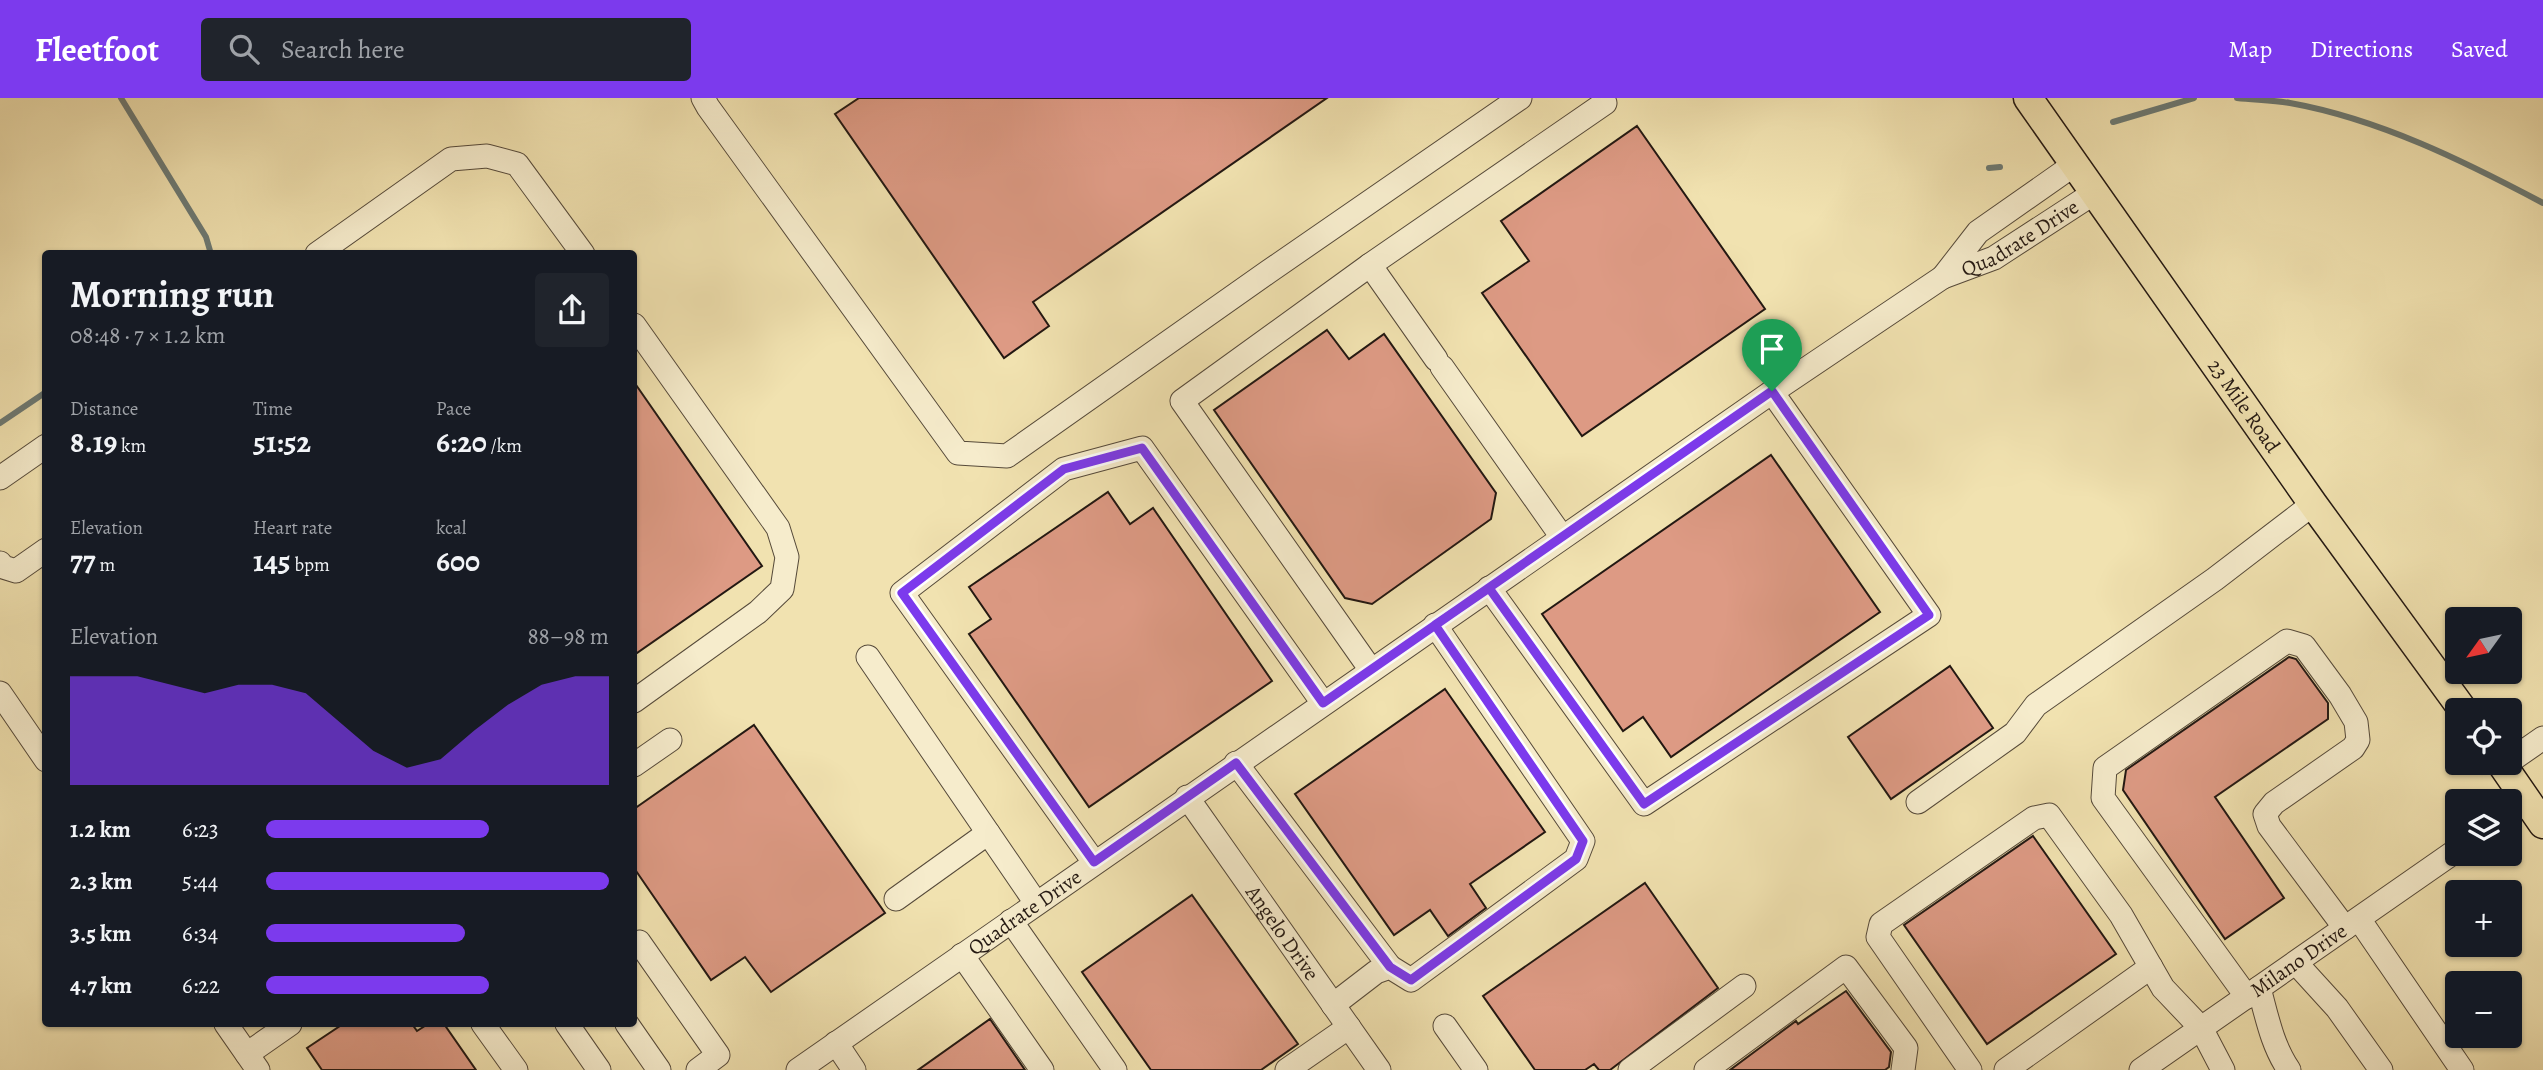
<!DOCTYPE html>
<html lang="en">
<head>
<meta charset="utf-8">
<style>
	:root { --surface:#171b24; --page:#20242c; --text:#f1f3f6; --muted:#9ea1a6; --accent:#7c3aed }
	body { margin:0; font-family:Alegreya,serif; background:var(--page); color:var(--text); height:100vh; display:flex; flex-direction:column; font-size:26px; white-space:nowrap }
	* { box-sizing:border-box; margin:0 }
	p { font-size:23px; color:var(--muted) }
	.icon { flex:none; width:38px; height:38px; fill:none; stroke:currentColor; stroke-width:2; stroke-linecap:round; stroke-linejoin:round }
	.map { position:relative; flex:1; overflow:hidden }
	.details { position:absolute; left:42px; top:152px; width:595px; height:777px; display:flex; flex-direction:column; background:var(--surface); border-radius:7px; box-shadow:0 2px 5px #0004 }
	.details>* { flex:none }
	.needle { width:46px; rotate:237deg }
	.fabs { position:absolute; left:2445px; top:509px; display:grid; gap:14px }
	.fabs a { display:grid; place-items:center; width:77px; height:77px; border-radius:7px; background:var(--surface); box-shadow:0 2px 5px #0004; font-size:35px }
	.pin { position:absolute; display:grid; place-items:center; width:60px; height:60px; color:#fff; margin:-72px -30px; border-radius:50% 50% 50% 0; rotate:-45deg; box-shadow:0 0 7px #0007 }
	.pin .icon { rotate:45deg }
	.round { display:grid; place-items:center; flex:none; width:74px; height:74px; border-radius:7px; background:var(--page) }
	.summary { display:flex; align-items:center; justify-content:space-between; height:119px; padding:0 28px }
	h1 { font-size:38px; font-weight:700; line-height:52px }
	.figures { display:grid; grid-template-columns:repeat(3,1fr); gap:10px; height:119px; padding:7px 28px }
	.figures div { display:grid; align-content:center }
	.figures b { font-size:30px; font-weight:700 }
	.figures small { font-size:19px; font-weight:400 }
	.figures p { font-size:19px }
	.chart { height:196px; padding:14px 28px }
	.chart p { display:flex; justify-content:space-between }
	.chart svg { width:100%; height:126px; margin-top:7px; fill:var(--accent); opacity:.7 }
	ul { padding:0 28px; list-style:none; font-size:23px }
	li { display:grid; grid-template-columns:112px 84px 1fr; align-items:center; height:52px }
	li i { height:18px; border-radius:9px; background:var(--accent) }
	header { display:flex; align-items:center; gap:42px; box-sizing:border-box; height:98px; padding:0 35px; background:var(--accent); color:#fff }
	header strong { font-size:33px }
	nav { display:flex; gap:38px; margin-inline-start:auto; font-size:24px }
	.search { width:490px; height:63px; background:var(--page); display:flex; align-items:center; gap:18px; box-sizing:border-box; padding:0 24px; border-radius:7px; color:var(--muted); font-size:26px }
	.map>svg:first-child { display:block }
</style>
</head>
<body>
<header>
<strong>Fleetfoot</strong>
<div class="search"><svg class="icon" aria-label="search" viewBox="0 0 24 24"><circle cx="10" cy="10" r="6"/><path d="M15 15l6 6"/></svg>Search here</div>
<nav><a>Map</a><a>Directions</a><a>Saved</a></nav>
</header>
<div class="map">
<svg width="2543" height="972" viewBox="0 0 2543 972">
	<rect width="100%" height="100%" fill="#f1e2b0"/>
	<filter id="stains"><feTurbulence type="fractalNoise" baseFrequency=".00286" numOctaves="4"/><feColorMatrix values="0 0 0 0 .2 0 0 0 0 .09 0 0 0 0 .02 0 0 0 .5 -.17"/></filter>
	<radialGradient id="worn" r=".72"><stop offset=".6" stop-color="#630" stop-opacity="0"/><stop offset="1" stop-color="#630" stop-opacity=".3"/></radialGradient>
	<g fill="none" stroke-linecap="round" stroke-linejoin="round">
		<path stroke="#6d7a74" stroke-width="6" d="M121,0L206,139L211,156
			M2237,0C2254,2 2273,2 2290,5C2379,21 2464,63 2543,105
			M2113,24L2194,0
			M1989,70L2000,69
			M0,325L46,294"/>
	</g>
	<path fill="#dd9a84" stroke="#231812" stroke-width="2" d="M859,0H1327L1033,204L1049,228L1004,260L835,16Z
		M1637,28L1765,211L1582,338L1482,195L1529,163L1501,123Z
		M1327,232L1349,261L1384,236L1496,395L1491,421L1372,506L1345,500L1214,312Z
		M634,284L762,468L634,557Z
		M1771,357L1880,514L1671,659L1643,619L1623,633L1542,516Z
		M1108,394L1130,426L1153,410L1272,583L1089,709L969,536L991,521L969,489Z
		M2289,559L2296,561L2328,605V621L2215,699L2284,800L2225,841L2123,692L2126,672Z
		M1950,568L1993,630L1891,701L1848,639Z
		M1445,591L1545,734L1470,786L1486,810L1448,838L1430,812L1394,837L1295,696Z
		M754,627L885,815L771,894L745,859L711,882L634,770V711Z
		M2033,738L2116,856L1987,946L1904,827Z
		M1645,785L1718,890L1610,972H1599L1594,966L1585,972H1535L1483,898Z
		M1192,797L1298,946L1261,972H1151L1082,874Z
		M1846,893L1891,954L1889,969L1885,972H1730L1796,923L1798,926Z
		M990,921L1025,972H918Z
		M343,926H412L417,933L428,926H444L476,972H322L307,950Z"/>
	<g fill="none" stroke-linecap="round" stroke-linejoin="round">
		<g stroke="#564a3a" stroke-width="25">
			<g id="minor">
				<path d="M703,0L708,9L958,355L1007,358L1268,174L1520,0"/>
				<path id="s1" d="M2075,66L1978,134L1943,179L1994,160L2094,95"/>
				<path d="M317,156L451,61L487,58L517,66L583,156"/>
				<path d="M1370,167L1605,5"/>
				<path d="M634,227L778,430L787,459L782,491L758,514L634,603"/>
				<path d="M1442,269L1562,439"/>
				<path d="M0,380L46,348"/>
				<path d="M0,465L3,469L16,473L46,452"/>
				<path d="M1489,490L1644,706L1929,517L1772,294"/>
				<path d="M868,559L1036,805"/>
				<path d="M1371,572L1182,303L1370,167L1436,261"/>
				<path d="M0,595L46,662"/>
				<path d="M2510,663L2543,640"/>
				<path d="M1236,665L1390,869"/>
				<path d="M634,667L670,642"/>
				<path id="s2" d="M1187,699L1379,972"/>
				<path d="M1918,704L2015,635L2036,607L2215,481L2313,406"/>
				<path d="M2510,715L2527,703"/>
				<path d="M1094,764L902,495L1064,371L1142,350L1323,605"/>
				<path d="M896,801L988,735"/>
				<path d="M2359,821L2462,972"/>
				<path d="M1011,823L1115,972"/>
				<path d="M634,848L639,844L718,957L698,972"/>
				<path d="M962,857L1042,972"/>
				<path d="M2296,865L2337,910L2381,972"/>
				<path d="M2259,890C2267,919 2272,947 2289,972"/>
				<path d="M2247,899L2103,700L2105,670L2287,543L2304,548L2340,597L2356,624L2358,642L2353,650L2274,705L2265,716L2269,728L2345,830"/>
				<path d="M1333,907L1376,874L1390,869L1411,882L1576,761L1583,743L1435,527"/>
				<path d="M226,926L258,972"/>
				<path d="M483,926L516,972"/>
				<path d="M567,926L599,972"/>
				<path d="M627,926L659,972"/>
				<path d="M1445,928L1476,972"/>
				<path d="M836,945L854,972"/>
				<path d="M247,956L290,926"/>
				<path id="s3" d="M798,972L1772,294L1943,179"/>
				<path d="M1287,972L1349,929"/>
				<path d="M1630,972L1744,888"/>
				<path d="M1706,972L1846,869L1906,950L1903,972"/>
				<path d="M1970,972L1878,839L1881,826L2034,720L2049,717L2121,817L2163,890L2201,930L2223,972"/>
				<path d="M2006,972L2151,869"/>
				<path id="s4" d="M2141,972L2457,752"/>
			</g>
		</g>
		<g stroke="#231812" stroke-width="31">
			<g id="major">
				<path id="s5" d="M2028,0L2313,406L2463,612"/>
				<path d="M2501,665L2543,726"/>
			</g>
		</g>
		<use href="#minor" stroke="#f6eccc" stroke-width="23"/>
		<use href="#major" stroke="#f1e2b0" stroke-width="28"/>
	</g>
	<g fill="none" stroke-linecap="round" stroke-linejoin="round">
		<g stroke="#fff" stroke-width="14">
			<path id="route" d="M1772,293L1323,605L1142,350L1064,371L902,495L1094,764L1236,665L1390,869L1411,882L1576,761L1583,743L1435,527L1489,490L1644,706L1929,517L1772,293"/>
		</g>
		<use href="#route" stroke="#7c3aed" stroke-width="9"/>
	</g>
	<g text-anchor="middle" stroke-width="6" stroke-linejoin="round" paint-order="stroke">
		<g font-size="21" fill="#231812" stroke="#f6eccc">
			<text dy="7" stroke="none"><textPath href="#s1" startOffset="262">Quadrate Drive</textPath></text>
			<text dy="7" stroke="none"><textPath href="#s5" startOffset="376">23 Mile Road</textPath></text>
			<text dy="7" stroke="none"><textPath href="#s3" startOffset="276">Quadrate Drive</textPath></text>
			<text dy="7" stroke="none"><textPath href="#s2" startOffset="166">Angelo Drive</textPath></text>
			<text dy="7" stroke="none"><textPath href="#s4" startOffset="192">Milano Drive</textPath></text>
		</g>
	</g>
	<rect width="100%" height="100%" filter="url(#stains)"/>
	<rect width="100%" height="100%" fill="url(#worn)"/>
</svg>
<div class="fabs">
<a><svg class="needle" viewBox="-14 -14 28 28"><path d="M0-13l5 13h-10z" fill="#e53935"/><path d="M0 13l5-13h-10z" fill="#9ea1a6"/></svg></a>
<a><svg class="icon" aria-label="locate" viewBox="0 0 24 24"><circle cx="12" cy="12" r="6"/><path d="M12 2v4M12 18v4M2 12h4M18 12h4"/></svg></a>
<a><svg class="icon" aria-label="layers" viewBox="0 0 24 24"><path d="M12 4l9 5-9 5-9-5zM3 14l9 5 9-5"/></svg></a>
<a>+</a>
<a>−</a>
</div>
<div class="pin" style="left:1772px;top:293px;background:#1e9e55"><svg class="icon" aria-label="arrive" viewBox="0 0 24 24"><path d="M6 21V4h12l-3 4 3 4H6"/></svg></div>
<section class="details">
<div class="summary"><div><h1>Morning run</h1><p>08:48 · 7 × 1.2 km</p></div><a class="round"><svg class="icon" aria-label="share" viewBox="0 0 24 24"><path d="M12 15V3M7 8l5-5 5 5M5 13v7h14v-7"/></svg></a></div>
<div class="figures">
<div><p>Distance</p><b>8.19<small> km</small></b></div>
<div><p>Time</p><b>51:52</b></div>
<div><p>Pace</p><b>6:20<small> /km</small></b></div>
</div>
<div class="figures">
<div><p>Elevation</p><b>77<small> m</small></b></div>
<div><p>Heart rate</p><b>145<small> bpm</small></b></div>
<div><p>kcal</p><b>600</b></div>
</div>
<div class="chart"><p><span>Elevation</span>88–98 m</p>
<svg viewBox="0 0 160 44" preserveAspectRatio="none"><path d="M0 44V6L10 6L20 6L30 9L40 12L50 9L60 9L70 12L80 22L90 32L100 38L110 35L120 25L130 16L140 9L150 6L160 6V44z"/></svg>
</div>
<ul>
<li><b>1.2 km</b>6:23<i style="width:65%"></i></li>
<li><b>2.3 km</b>5:44<i style="width:100%"></i></li>
<li><b>3.5 km</b>6:34<i style="width:58%"></i></li>
<li><b>4.7 km</b>6:22<i style="width:65%"></i></li>
</ul>
</section>
</div>
</body>
</html>
